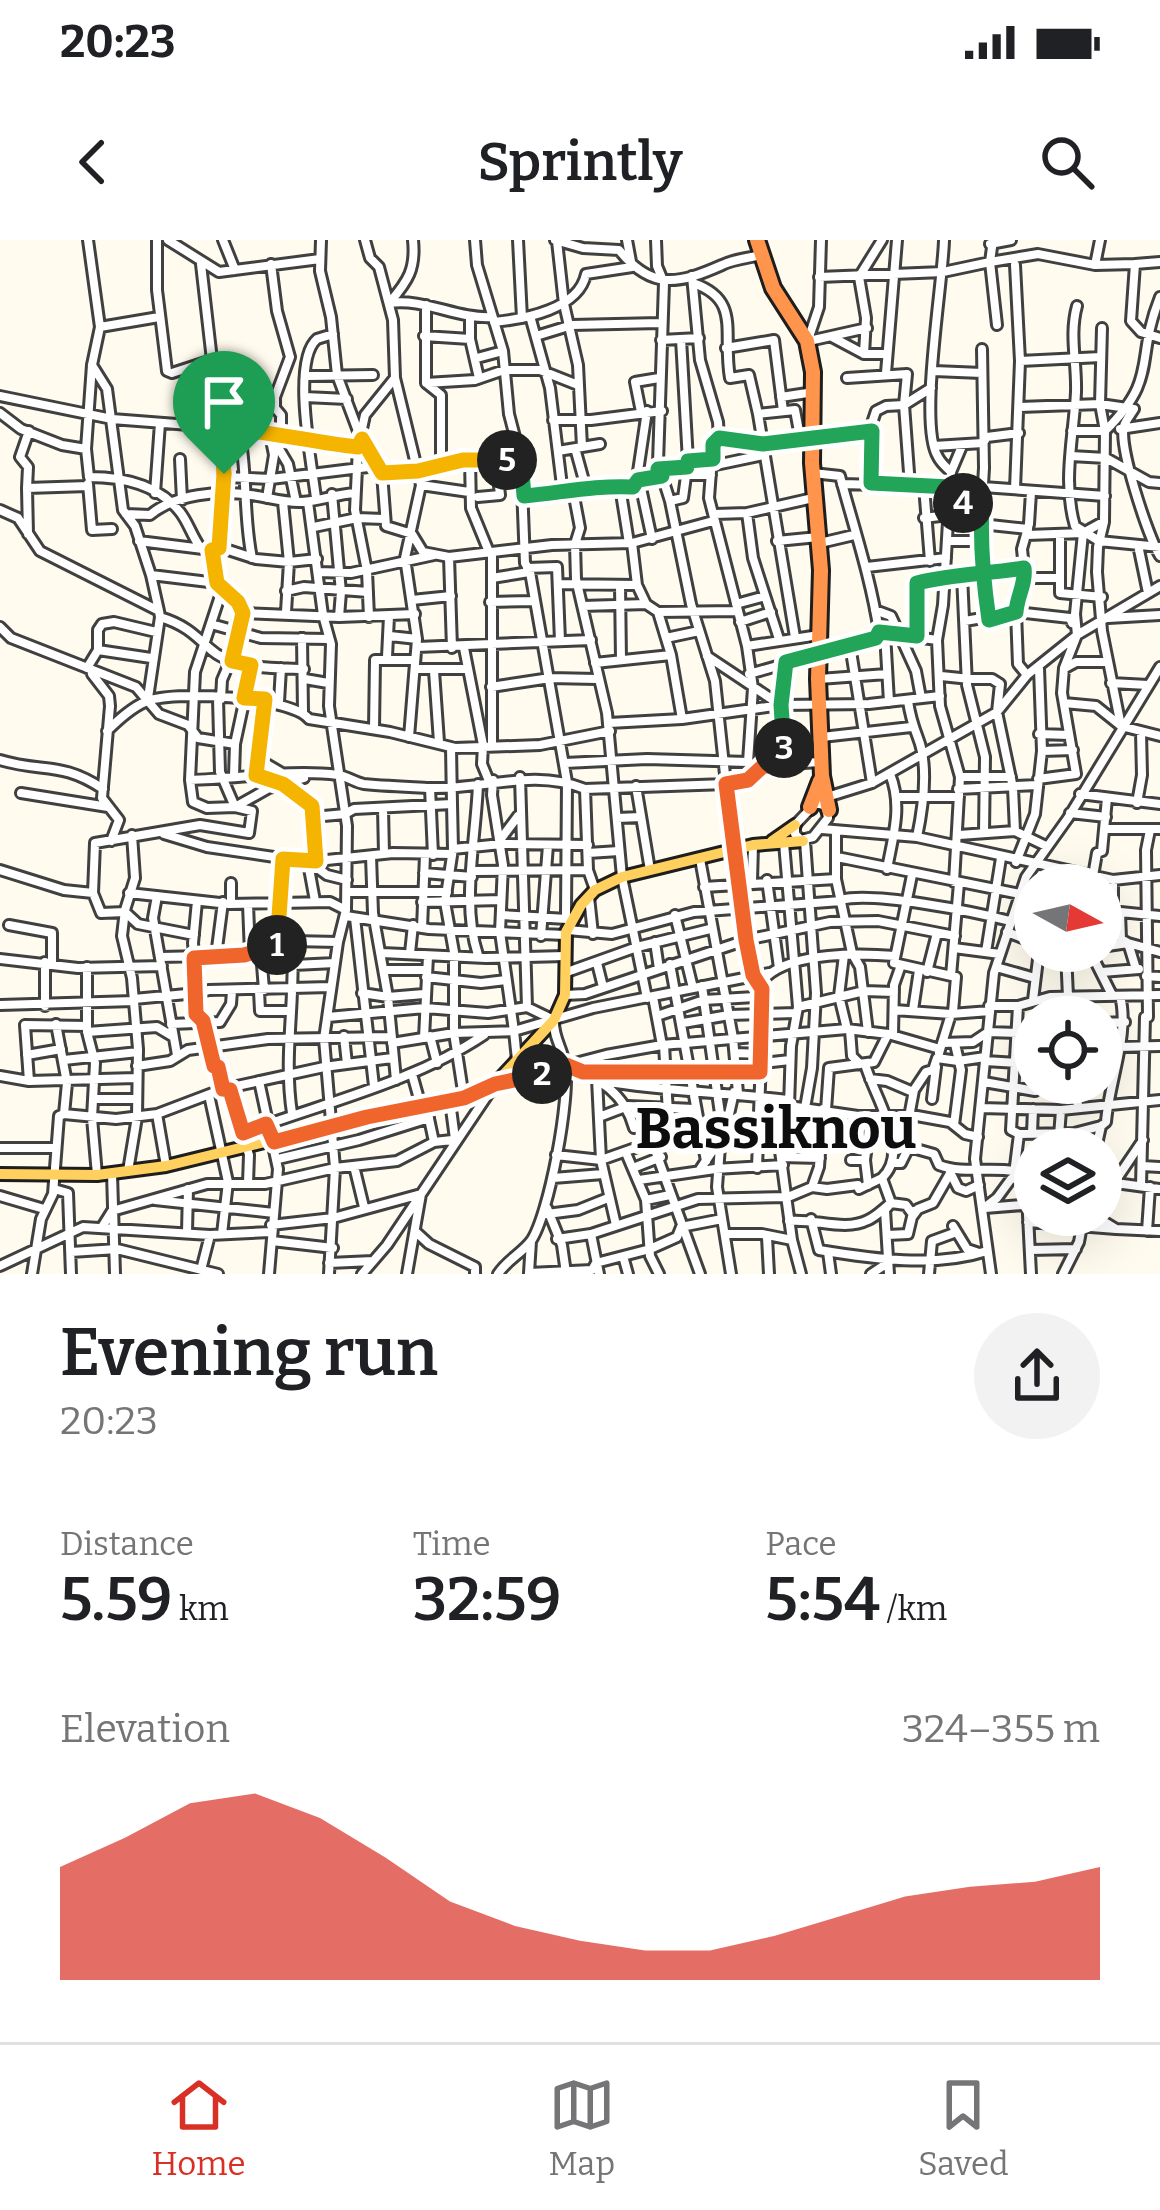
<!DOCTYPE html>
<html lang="en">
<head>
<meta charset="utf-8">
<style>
	:root { --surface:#fff; --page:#f2f2f2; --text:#202124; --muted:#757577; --line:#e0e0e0; --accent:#d93025 }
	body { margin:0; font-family:Bitter,serif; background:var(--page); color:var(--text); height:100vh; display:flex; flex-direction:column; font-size:45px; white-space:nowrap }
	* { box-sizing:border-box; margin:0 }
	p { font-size:39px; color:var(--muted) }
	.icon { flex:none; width:66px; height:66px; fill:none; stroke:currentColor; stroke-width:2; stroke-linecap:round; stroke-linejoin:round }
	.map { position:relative; height:1034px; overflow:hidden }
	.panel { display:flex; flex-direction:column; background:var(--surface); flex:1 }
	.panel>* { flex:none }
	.needle { width:78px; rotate:98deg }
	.tools { position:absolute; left:1014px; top:624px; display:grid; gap:24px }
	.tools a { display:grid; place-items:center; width:108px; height:108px; border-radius:50%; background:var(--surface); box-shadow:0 12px 48px #0002; font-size:60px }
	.pin { position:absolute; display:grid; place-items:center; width:102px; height:102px; color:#fff; margin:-123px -51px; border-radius:50% 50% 50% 0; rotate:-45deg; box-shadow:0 0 12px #0007 }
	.pin .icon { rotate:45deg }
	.km { position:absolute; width:60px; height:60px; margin:-30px; border-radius:50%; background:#222; color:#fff; font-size:33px; line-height:60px; text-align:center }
	.round { display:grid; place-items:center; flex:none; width:126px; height:126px; border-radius:63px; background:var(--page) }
	.headline { display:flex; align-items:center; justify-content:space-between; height:204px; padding:0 60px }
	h1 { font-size:66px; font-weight:600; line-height:90px }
	.metrics { display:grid; grid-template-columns:repeat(3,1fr); gap:18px; height:204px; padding:12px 60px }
	.metrics div { display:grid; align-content:center }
	.metrics b { font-size:60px; font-weight:600 }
	.metrics small { font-size:33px; font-weight:400 }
	.metrics p { font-size:33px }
	.chart { height:336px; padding:24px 60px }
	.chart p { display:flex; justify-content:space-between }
	.chart svg { width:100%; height:216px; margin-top:12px; fill:var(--accent); opacity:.7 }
	.status { display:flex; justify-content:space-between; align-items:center; height:84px; padding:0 60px; background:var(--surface); direction:ltr }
	.status svg { height:33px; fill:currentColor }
	header { display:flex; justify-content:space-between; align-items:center; height:156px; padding:0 60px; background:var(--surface); font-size:54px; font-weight:600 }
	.tabs { display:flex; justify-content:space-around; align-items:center; height:168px; border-top:3px solid var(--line); background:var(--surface); font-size:33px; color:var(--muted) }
	.tabs a { display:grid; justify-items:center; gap:6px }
	.tabs .active { color:var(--accent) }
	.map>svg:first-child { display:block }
</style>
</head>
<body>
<div class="status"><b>20:23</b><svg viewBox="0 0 49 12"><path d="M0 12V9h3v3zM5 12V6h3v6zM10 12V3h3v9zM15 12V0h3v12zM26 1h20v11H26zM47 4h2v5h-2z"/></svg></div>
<header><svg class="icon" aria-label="back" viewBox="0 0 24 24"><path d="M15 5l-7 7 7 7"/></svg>Sprintly<svg class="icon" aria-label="search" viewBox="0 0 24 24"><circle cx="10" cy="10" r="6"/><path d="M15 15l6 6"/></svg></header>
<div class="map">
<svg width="1160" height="1034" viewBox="0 0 1160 1034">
	<rect width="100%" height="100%" fill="#fffbee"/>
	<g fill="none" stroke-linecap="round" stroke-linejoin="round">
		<g stroke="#404040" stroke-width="14">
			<path id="minor" d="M88,0L100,87L159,77
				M157,0V50L167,131L172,133L212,120L201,24
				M168,0L219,32L320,19
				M223,0L235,30
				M321,0L320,31L331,77L337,135L361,199L382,233L386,286L412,294L423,312L449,317L552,305L632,303L713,281L715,274L747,273L813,258
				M365,0L370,18L379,27L393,80L395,138L421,245L405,318L417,399L409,497
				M475,0L477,25L503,111L509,174L521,220L525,323L530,332L567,542L566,674L569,682
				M518,0L522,78
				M555,0L583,8L619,10C652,51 679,44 722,25C734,19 749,18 761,15
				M656,0L657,26L664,43L658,223L670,261L691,364L715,441L726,544L748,540L763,526
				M944,0C943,44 918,185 938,217C941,223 946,227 950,231
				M557,1L564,64L578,125L582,207
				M990,4L1011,0
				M271,24L277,71L290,117L275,157V168L281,175V198
				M1135,24L1160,22
				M1015,25L1020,121L1015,249
				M1095,25L1100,0
				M692,36L700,120L718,182L719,198L713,204L709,258L747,406L753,448L748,522
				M819,37L943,32L990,22L993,0
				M693,43C742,60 722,93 730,138L749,135L758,174L795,170L800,197
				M390,62C408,41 416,29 413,0
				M389,63C425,58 456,79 492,77
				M426,65V143L441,155V227
				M1077,66C1069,95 1077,122 1076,152C1074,195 1062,242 1075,286L1099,301L1160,307
				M530,76L550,148L563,254
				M470,77V99L479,138
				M494,82C525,79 579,69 586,34L632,27L627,0
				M997,85L990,22L1038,14L1095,25L1135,24L1131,81L1141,92L1160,98
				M1102,88L1100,164L1105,191
				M424,96L470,99
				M536,96L572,85L660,83
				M832,97L864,114H886
				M661,100L699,98
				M808,100L819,67L821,0
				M809,101L867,88
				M726,108L774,100L783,171
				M982,109L984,228L979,310L989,379
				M864,114L866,78L859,37L882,0
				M477,118L503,111
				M212,120L220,134L227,175L222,206L219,307L211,310L222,350L238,362L243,373L339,377L415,374
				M1020,121L1101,117
				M92,125L107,149L123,270L135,286L151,335
				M934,131L982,133
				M886,133L897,0
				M307,136L373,135
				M847,138L907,134L904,165L910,246
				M426,143L475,140L504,130H540L578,145
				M0,156L112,179L254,190L281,198L358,207
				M305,157L347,159
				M781,157L814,152
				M1020,167L1100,164L1134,169C1131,174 1126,180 1124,186C1118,206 1148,296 1160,316
				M647,171L636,245L641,248L652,299
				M641,172L635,142L659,138
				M0,173L21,189L62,205L86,209L89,237C122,237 158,244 180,272C188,282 192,296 200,307
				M758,174L795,397
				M553,180H591L662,171
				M1120,189L1160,183
				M239,190C248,233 243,276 252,318
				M29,191L20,217L28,227L27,248L88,246
				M1072,191H1105
				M272,197L288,224L296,262
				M719,198L763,204L811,195L872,192
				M934,206L983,203L987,197L1019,193
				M575,208L586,248
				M86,209L92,125L100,87
				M558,211L600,204
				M1071,216L1106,218L1149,242L1160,243
				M180,219L182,260
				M470,220L471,268L489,312
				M688,221L713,219
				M711,226L763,215
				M659,229L687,227
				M382,233L419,231L463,220H521
				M813,233L840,236C854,288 871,339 879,392L937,400
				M685,235H711
				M224,237L271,239L376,226
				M870,243L872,183L876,171L886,166L904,165L931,148
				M88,244L92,290L112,289
				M842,244L950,247
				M421,245L469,252
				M924,246L930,321
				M620,247L629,303
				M983,247L1105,256
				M27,248L28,294
				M573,251L580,288L575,304L576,339L607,473L622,637L647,758
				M155,253L160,183
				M332,254L341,352L339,377
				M524,256C560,253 595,246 633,247L639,240L661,236
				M478,257L500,255L496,220
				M267,258L274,215L271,200
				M316,258C312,224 291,121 317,99L333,94
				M670,261L683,258L688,221L681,99
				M283,262L289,322L317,319
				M308,262L323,375L331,404L329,466L347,586L346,670L338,702L324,799L335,928L329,1034
				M950,263L982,264
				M0,270L18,278L40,311L159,371L160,377C183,384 193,393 209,408C232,430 274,428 304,429
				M747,273L753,318L779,399
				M126,274L150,275C175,254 219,250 251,255C267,257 282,262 299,262C317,262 336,254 355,253
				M924,278L948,275
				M981,284L1028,289
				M314,287L357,278L384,279
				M1060,294V353L1102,357
				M1027,295L1083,293L1103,282
				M139,301L211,310
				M777,301L818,297
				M947,301H980
				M632,303L637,345L646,364L658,372L671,415L682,479
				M820,303L854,295
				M1138,305L1148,353
				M219,307L256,319L289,322L286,372
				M449,317L452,408
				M867,327L946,318
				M527,328L557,327L560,401
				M319,332L351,333L434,315
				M962,335L967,445L985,517L984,593
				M492,338L529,332
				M1025,338H1059
				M558,344L637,345
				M620,345L621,420
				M286,351L304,347L368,352
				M412,360L451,356
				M490,362L533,361
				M736,364L765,356
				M583,366L646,364
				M875,370L891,376L916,431L921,458
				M159,371L151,335L217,343
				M658,372L737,371
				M369,377L367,331L355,270L358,207L365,175L394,139
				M1108,378L1160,375
				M965,381L1016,372L1070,378L1072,383
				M740,382L771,372
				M211,384L261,398L329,399
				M0,387L11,398L136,447L159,474L188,485L198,498L235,504
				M885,393L889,462
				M390,396L417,399
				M917,396V343L943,336L1024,328
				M302,398L303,472
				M666,398L699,391
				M850,405L872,543
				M747,406L819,395
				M417,407L591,400
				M464,408L483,505L482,524L489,541
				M98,410L151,418
				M707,416L779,464
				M387,417L389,376
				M595,423L671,415
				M87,428L98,410V390L102,384L114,382L156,392
				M1065,428L1076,422H1107
				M415,429H467
				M434,431L439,502
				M92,434L109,456L110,466L102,558L119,580L111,601
				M749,434L876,398L879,392
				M1027,435L1018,424L1016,372L1017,356L1025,338L1022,309L1029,284L1031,252
				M941,436L970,439
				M305,439L328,443
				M819,439L887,434
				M967,439H992L1000,444L997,472L1013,548L1015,591
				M1111,443L1148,445
				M491,447L550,438L597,439
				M148,458L160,377
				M218,459L220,532L235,567L207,568L193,562L190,540L195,432L222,350
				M221,459L222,440L237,405L243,373
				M908,461C910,476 913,485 918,498C929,526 923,568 917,597
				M279,462L281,428
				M1064,463L1096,466L1121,486L1160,496
				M609,483L682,479L781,465L869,464L940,456
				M1121,486L1102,391L1097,332L1098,307L1104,282L1105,191C1160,136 1134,122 1160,57
				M374,489L375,420H415
				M107,491C118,480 131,468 145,462C171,450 290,456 309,479L390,492L455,508L540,505L610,491
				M1039,494L1069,495
				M822,497L911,487
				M492,505V312
				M1042,511L1073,510
				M258,519L282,533
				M0,520C43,533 61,521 103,549
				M565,523L647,519L748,522L755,526L820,522
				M786,526L781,465L786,422
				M257,535L265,459
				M234,536L235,504L252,425
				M520,537L527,767
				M960,537H1011
				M1038,539L1076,534L1062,453L1064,428L1077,395L1075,374L1083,293
				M190,540C239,539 289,529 338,535C347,536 356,543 364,544C385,546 408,547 429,548C484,550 532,528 585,549L726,544L746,700L763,763L757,928
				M493,540L492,555L503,625L500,692L514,791L593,768L769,733
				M282,544L311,563L316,621
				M636,546L650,630
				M430,548L433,615
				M585,549L588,630L595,650
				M958,549L1037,545
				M21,553L108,567
				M1080,554L1160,564
				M827,557L872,543L997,472L1027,435L1077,395L1160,346
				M897,557H959
				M816,563L826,566L828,578L813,597L801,600L795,594V585Z
				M1137,563L1142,535L1141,492
				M452,564L453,609L445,662L454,712V793L464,858
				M383,568L384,614
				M1070,573L1106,577
				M313,577L345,574L354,569L452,564L451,507
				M617,578L641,577
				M822,589L917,597L1113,640L1160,635
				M1104,589H1160
				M836,591V639L852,713L860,727L868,792
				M164,594L207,607L308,622L393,613L452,614
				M959,595L1015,591L1046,606
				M500,600L518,576
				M805,601L816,753L812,828L805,868
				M784,603L798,767L791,806L789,866L780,911L792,1000L801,1034
				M453,609L501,604L588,605
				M588,613L619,611
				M371,616L373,673L388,757L396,840
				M837,617L1035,657
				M700,619L733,798L738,853
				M309,622L327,635L347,640
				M1016,622L1035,574L1042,511L1039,428
				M308,623L315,661
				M887,629C893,596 903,566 890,534
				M0,630L64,650L93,653L101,673L125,672L138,684L194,695
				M473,631L588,630
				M424,633L472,637
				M912,635L894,723L956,737L953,772
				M1093,636L1097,613L1102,611L1107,558
				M767,640L779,728
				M752,641L753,605
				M954,642L960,537L940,466L937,400L943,365L951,232L962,206
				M1065,645L1067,630
				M704,647L836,639
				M348,652H447
				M93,653L95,603L200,585L249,593L252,571L235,567L269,548L304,538
				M129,653L229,664L330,662L346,670
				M157,656L153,678L177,815
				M589,657L593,694
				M841,660C872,651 975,672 1010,681
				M422,662L501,660
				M231,664V643
				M248,664L250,714
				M1101,670L1160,676
				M1113,673V640
				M1120,673L1121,699L1128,703L1136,729
				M501,675L567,679
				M675,675L693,748
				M346,676L429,689L565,695
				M355,678L374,846
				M9,685L52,693V723
				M422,688L425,615
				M568,690L612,694L694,672L841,661
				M1007,692L1035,703
				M541,696L548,605
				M655,702L659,729
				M277,705L283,619
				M1101,707L1128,703L1160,712
				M954,708L1000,714
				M1060,711H1090L1112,755
				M261,712L264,750
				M986,712L1001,618
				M1066,712L1068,757
				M382,713L486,718L565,716
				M410,713L413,685
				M478,715C461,664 476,598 478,544
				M844,715L839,756L847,789
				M216,716L223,662
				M161,717L244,715L292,701L338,702
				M0,719L78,728L162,726
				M597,723L603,747
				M670,724L706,921
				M294,725L335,723
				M87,727V792L95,823L92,878L97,935
				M996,727L1035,738
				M385,730H425
				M567,732L637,707L710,689
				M927,732L937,693
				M1102,732L1139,729
				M767,736C795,712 860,713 895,716
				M951,736L959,643
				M1146,736L1160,737
				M426,737L481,743L506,740
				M259,751L260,771H289
				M362,753L388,757L424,754
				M565,755L585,754L746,700L830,682L878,681L955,696
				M653,757L662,805
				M134,759L197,753L193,703L197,661
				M1033,760L1039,711
				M0,765L134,761
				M45,766V722
				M989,766H1018L1050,757L1160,755
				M1018,766L1011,890L1019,894L1074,893L1101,886
				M798,767L864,751L894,752
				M894,770L951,774L990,771
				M913,770L919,730
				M657,776L704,760L755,757L761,750
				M328,777L425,768L488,773L527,767L554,780C553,798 563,808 565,825C571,856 549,975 531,1001C522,1013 507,1020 498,1034
				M1074,777L1076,757
				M683,783L729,775L796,773
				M1101,783L1125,782
				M171,784L220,782L231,764L232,751
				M850,790L852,816L860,824
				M87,792L157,787L172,796
				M893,795L894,745L901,725
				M344,796L347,824
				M430,796L437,823
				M424,798L428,716
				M392,803L454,793L514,791L517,820
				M943,803L973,802L988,792L1018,793
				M664,805L669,890L698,892
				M1118,807L1160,806
				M735,813L762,814
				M939,813L951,774
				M27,815L61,809
				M64,820L138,812
				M985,821L1035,824
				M763,823L790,820
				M865,824C874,857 912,910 882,938L891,963L885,970L889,1034
				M137,826L170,821L188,810L268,799L391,797
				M567,826C600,838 625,854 634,888L646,885L700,1034
				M585,832H761
				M412,834L421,866
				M0,836L29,841L136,838
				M597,839L601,920L616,985
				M870,839L887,841L913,852
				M29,841L25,785L87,786
				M259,841L278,929L269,1034
				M602,841C664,851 727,853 789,860
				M984,842L1035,851L1036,843
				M1076,843L1078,867
				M223,849L203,781L196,774L197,753L209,750L330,747
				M230,850L249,915L248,943
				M209,855L228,942L222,994
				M93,859H136
				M932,859L936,827
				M450,861L455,899
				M789,866L858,876H917L950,882L965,894L978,897
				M981,868L1061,870L1160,860
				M826,870L829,828L874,822L888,794
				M292,873C283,815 296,759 292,702
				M64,874L116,879L157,874L223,849L324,827L392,818
				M157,874L166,926
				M428,874L434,902
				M599,877L628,866L694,869
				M909,877L914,850L926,832L933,830L937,818L958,821L985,817
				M954,885L961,830L955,804
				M725,892L734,852
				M823,892L869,880
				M243,893C323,863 412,843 484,795
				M1032,893L1033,869
				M723,895L781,897
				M720,906L717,947L731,1034
				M0,908H56
				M1058,909L1061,870
				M1096,909L1101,886L1106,882C1109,842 1130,793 1120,756
				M626,913L646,960L650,1016L659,1034
				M556,915L601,920L652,902
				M781,917L820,918
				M278,919L359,900L429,878
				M851,920H865
				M894,923H901L909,907L934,914L939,925C962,934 989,927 1014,931
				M354,926L364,967
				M1142,926L1160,927
				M633,928L661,917
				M128,931L137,877L138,809L132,738L122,696L125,670L135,638L132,595
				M699,931L723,895L702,746
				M950,932L958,948L966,951L979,945
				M112,933L115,1034
				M1014,934L1019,894
				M1026,936L1031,1034
				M553,938L603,934
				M639,940L715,929L783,925
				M1101,941L1160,949
				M868,945L865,920L871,876
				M1141,946L1145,777H1148L1146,610L1150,590
				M812,947L819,927L823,869
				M54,949L68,953L71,1034
				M0,956L44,969
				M155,960L274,973
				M646,960L670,955
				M1101,962L1143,900
				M547,968L562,1005L566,1033
				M984,968L997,958L1011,939L1035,936
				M985,968L1035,964
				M547,974L578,970L608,958
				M1093,975L1116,989L1160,991
				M811,979L819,1010C874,1019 934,1028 987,1011
				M789,981C815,978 844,992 868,980C877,976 883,969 891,963L906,965L911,972L917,970
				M1028,982L1116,989
				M271,985L333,978L421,954L407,1034
				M953,986L967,1009L979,1013
				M102,987L112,971L207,944H265L335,928L397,921L434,902L452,900
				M1147,991L1150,947
				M187,992L188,949
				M417,993L429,1004L475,1027V1034
				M591,994L599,1034
				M725,994H762L792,1000
				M887,995L908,994L912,977L918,969L933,963L952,930
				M767,997L769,1034
				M557,999L591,994L698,959L788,957L812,947L827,949L858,945L859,949L882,938
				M272,1001L333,1008
				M1030,1010L1076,1009
				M71,1012L117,1009L218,1034
				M828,1012L831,1034
				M623,1016L628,1034
				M329,1023L373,1021
				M0,1026L83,987L210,995L270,992
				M201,1030L210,995
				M529,1033L592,1030L596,1023L650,1009L677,997L681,987L722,979
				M529,1033L531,1001
				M32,1034L41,979L53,954L59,876L64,874L67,843L56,784
				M362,1034L387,1005L495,844L606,815L662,805L847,789L888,794L940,809
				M871,1034L889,1022
				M929,1034L932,1001L954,993
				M991,1034L975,919L994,733L1026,637L1068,578L1160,427
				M1063,1034L1079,1002L1084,975"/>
		</g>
		<g stroke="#1e1e1e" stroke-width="16">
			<path id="major" d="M772,601L795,585
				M0,934L97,935L166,926L367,877L464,858L495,844L554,780L565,755L566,692L581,665L595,650L622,637L753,605L803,601"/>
		</g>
		<g stroke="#1e1e1e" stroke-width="20">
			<path id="highway" d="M757,0L773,48L807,101L813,132L812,223L821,330L818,439L822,536L829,570
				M810,567L820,541"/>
		</g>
		<use href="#minor" stroke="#fff" stroke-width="8"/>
		<use href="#major" stroke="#ffd05e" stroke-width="10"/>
		<use href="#highway" stroke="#ff954c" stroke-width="14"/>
	</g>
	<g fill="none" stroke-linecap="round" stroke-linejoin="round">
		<g stroke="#fff" stroke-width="24">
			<path id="split-1" d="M224,234L219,308L212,310L217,343L238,362L243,373L232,421L251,425L244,458L265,459L256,535L283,544L312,566L316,621L283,619L277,705"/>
		</g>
		<g stroke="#fff" stroke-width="24">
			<path id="split-2" d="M277,705L244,715L194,718L196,774L203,781L214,826L218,827L223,849L230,850L243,893L266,884L274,902L367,877L464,858L495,844L542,834"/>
		</g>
		<g stroke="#fff" stroke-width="24">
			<path id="split-3" d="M542,834L566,825L583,832H760L762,749L753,735L746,700L726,544L748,540L763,526H786L784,508"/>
		</g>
		<g stroke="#fff" stroke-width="24">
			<path id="split-4" d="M784,508L781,465L786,422L876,398L879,392L917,396V343C952,334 988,334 1024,328C1026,344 1017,356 1016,372L989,380C983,340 980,303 982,264L963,263"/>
		</g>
		<g stroke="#fff" stroke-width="24">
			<path id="split-5" d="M507,220H521L524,256C560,253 595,245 633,247L638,240L662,236L658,229L687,227L688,221L713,219V204L719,198L763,204L872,191L871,243L950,247V263H963"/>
		</g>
		<g stroke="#fff" stroke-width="24">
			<path id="split-6" d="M224,234L222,206L227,189C271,191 314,203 358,207L362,199L382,233L418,231L463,220H507"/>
		</g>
		<use href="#split-1" stroke="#f5b400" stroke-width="15"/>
		<use href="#split-2" stroke="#f0652b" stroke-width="15"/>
		<use href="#split-3" stroke="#f0652b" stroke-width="15"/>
		<use href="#split-4" stroke="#22a559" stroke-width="15"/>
		<use href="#split-5" stroke="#22a559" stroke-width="15"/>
		<use href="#split-6" stroke="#f5b400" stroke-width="15"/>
	</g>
	<g text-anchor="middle" stroke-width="12" stroke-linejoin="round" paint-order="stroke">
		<g font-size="57" font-weight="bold" fill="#0d0d0d" stroke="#fff">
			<text x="776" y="908">Bassiknou</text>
		</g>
	</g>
</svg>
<div class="tools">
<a><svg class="needle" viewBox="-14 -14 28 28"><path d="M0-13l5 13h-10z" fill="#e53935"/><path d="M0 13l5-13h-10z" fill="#757577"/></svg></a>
<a><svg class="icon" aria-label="locate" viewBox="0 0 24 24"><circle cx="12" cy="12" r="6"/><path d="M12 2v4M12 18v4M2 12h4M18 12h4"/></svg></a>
<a><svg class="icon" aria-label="layers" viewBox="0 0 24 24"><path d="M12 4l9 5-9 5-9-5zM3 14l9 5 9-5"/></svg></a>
</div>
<div class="pin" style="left:224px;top:234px;background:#1e9e55"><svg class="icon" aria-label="arrive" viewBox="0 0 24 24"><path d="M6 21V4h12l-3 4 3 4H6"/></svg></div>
<b class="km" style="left:277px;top:705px">1</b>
<b class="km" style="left:542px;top:834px">2</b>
<b class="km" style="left:784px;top:508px">3</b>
<b class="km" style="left:963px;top:263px">4</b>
<b class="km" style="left:507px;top:220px">5</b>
</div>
<section class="panel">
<div class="headline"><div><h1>Evening run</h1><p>20:23</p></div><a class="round"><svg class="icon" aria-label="share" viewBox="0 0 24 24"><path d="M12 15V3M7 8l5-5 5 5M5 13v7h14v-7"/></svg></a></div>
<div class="metrics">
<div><p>Distance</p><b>5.59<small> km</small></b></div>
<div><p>Time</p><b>32:59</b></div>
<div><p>Pace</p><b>5:54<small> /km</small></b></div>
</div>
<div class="chart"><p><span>Elevation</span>324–355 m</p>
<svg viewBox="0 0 160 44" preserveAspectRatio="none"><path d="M0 44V21L10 15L20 8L30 6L40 11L50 19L60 28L70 33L80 36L90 38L100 38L110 35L120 31L130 27L140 25L150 24L160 21V44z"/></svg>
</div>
</section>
<nav class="tabs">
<a class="active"><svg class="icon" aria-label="home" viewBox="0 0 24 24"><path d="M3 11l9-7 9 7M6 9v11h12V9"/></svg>Home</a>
<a><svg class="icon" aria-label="map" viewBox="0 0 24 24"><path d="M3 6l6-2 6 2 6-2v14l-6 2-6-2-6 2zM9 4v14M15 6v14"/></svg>Map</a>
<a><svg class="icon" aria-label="saved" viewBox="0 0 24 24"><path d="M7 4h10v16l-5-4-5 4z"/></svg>Saved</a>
</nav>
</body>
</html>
